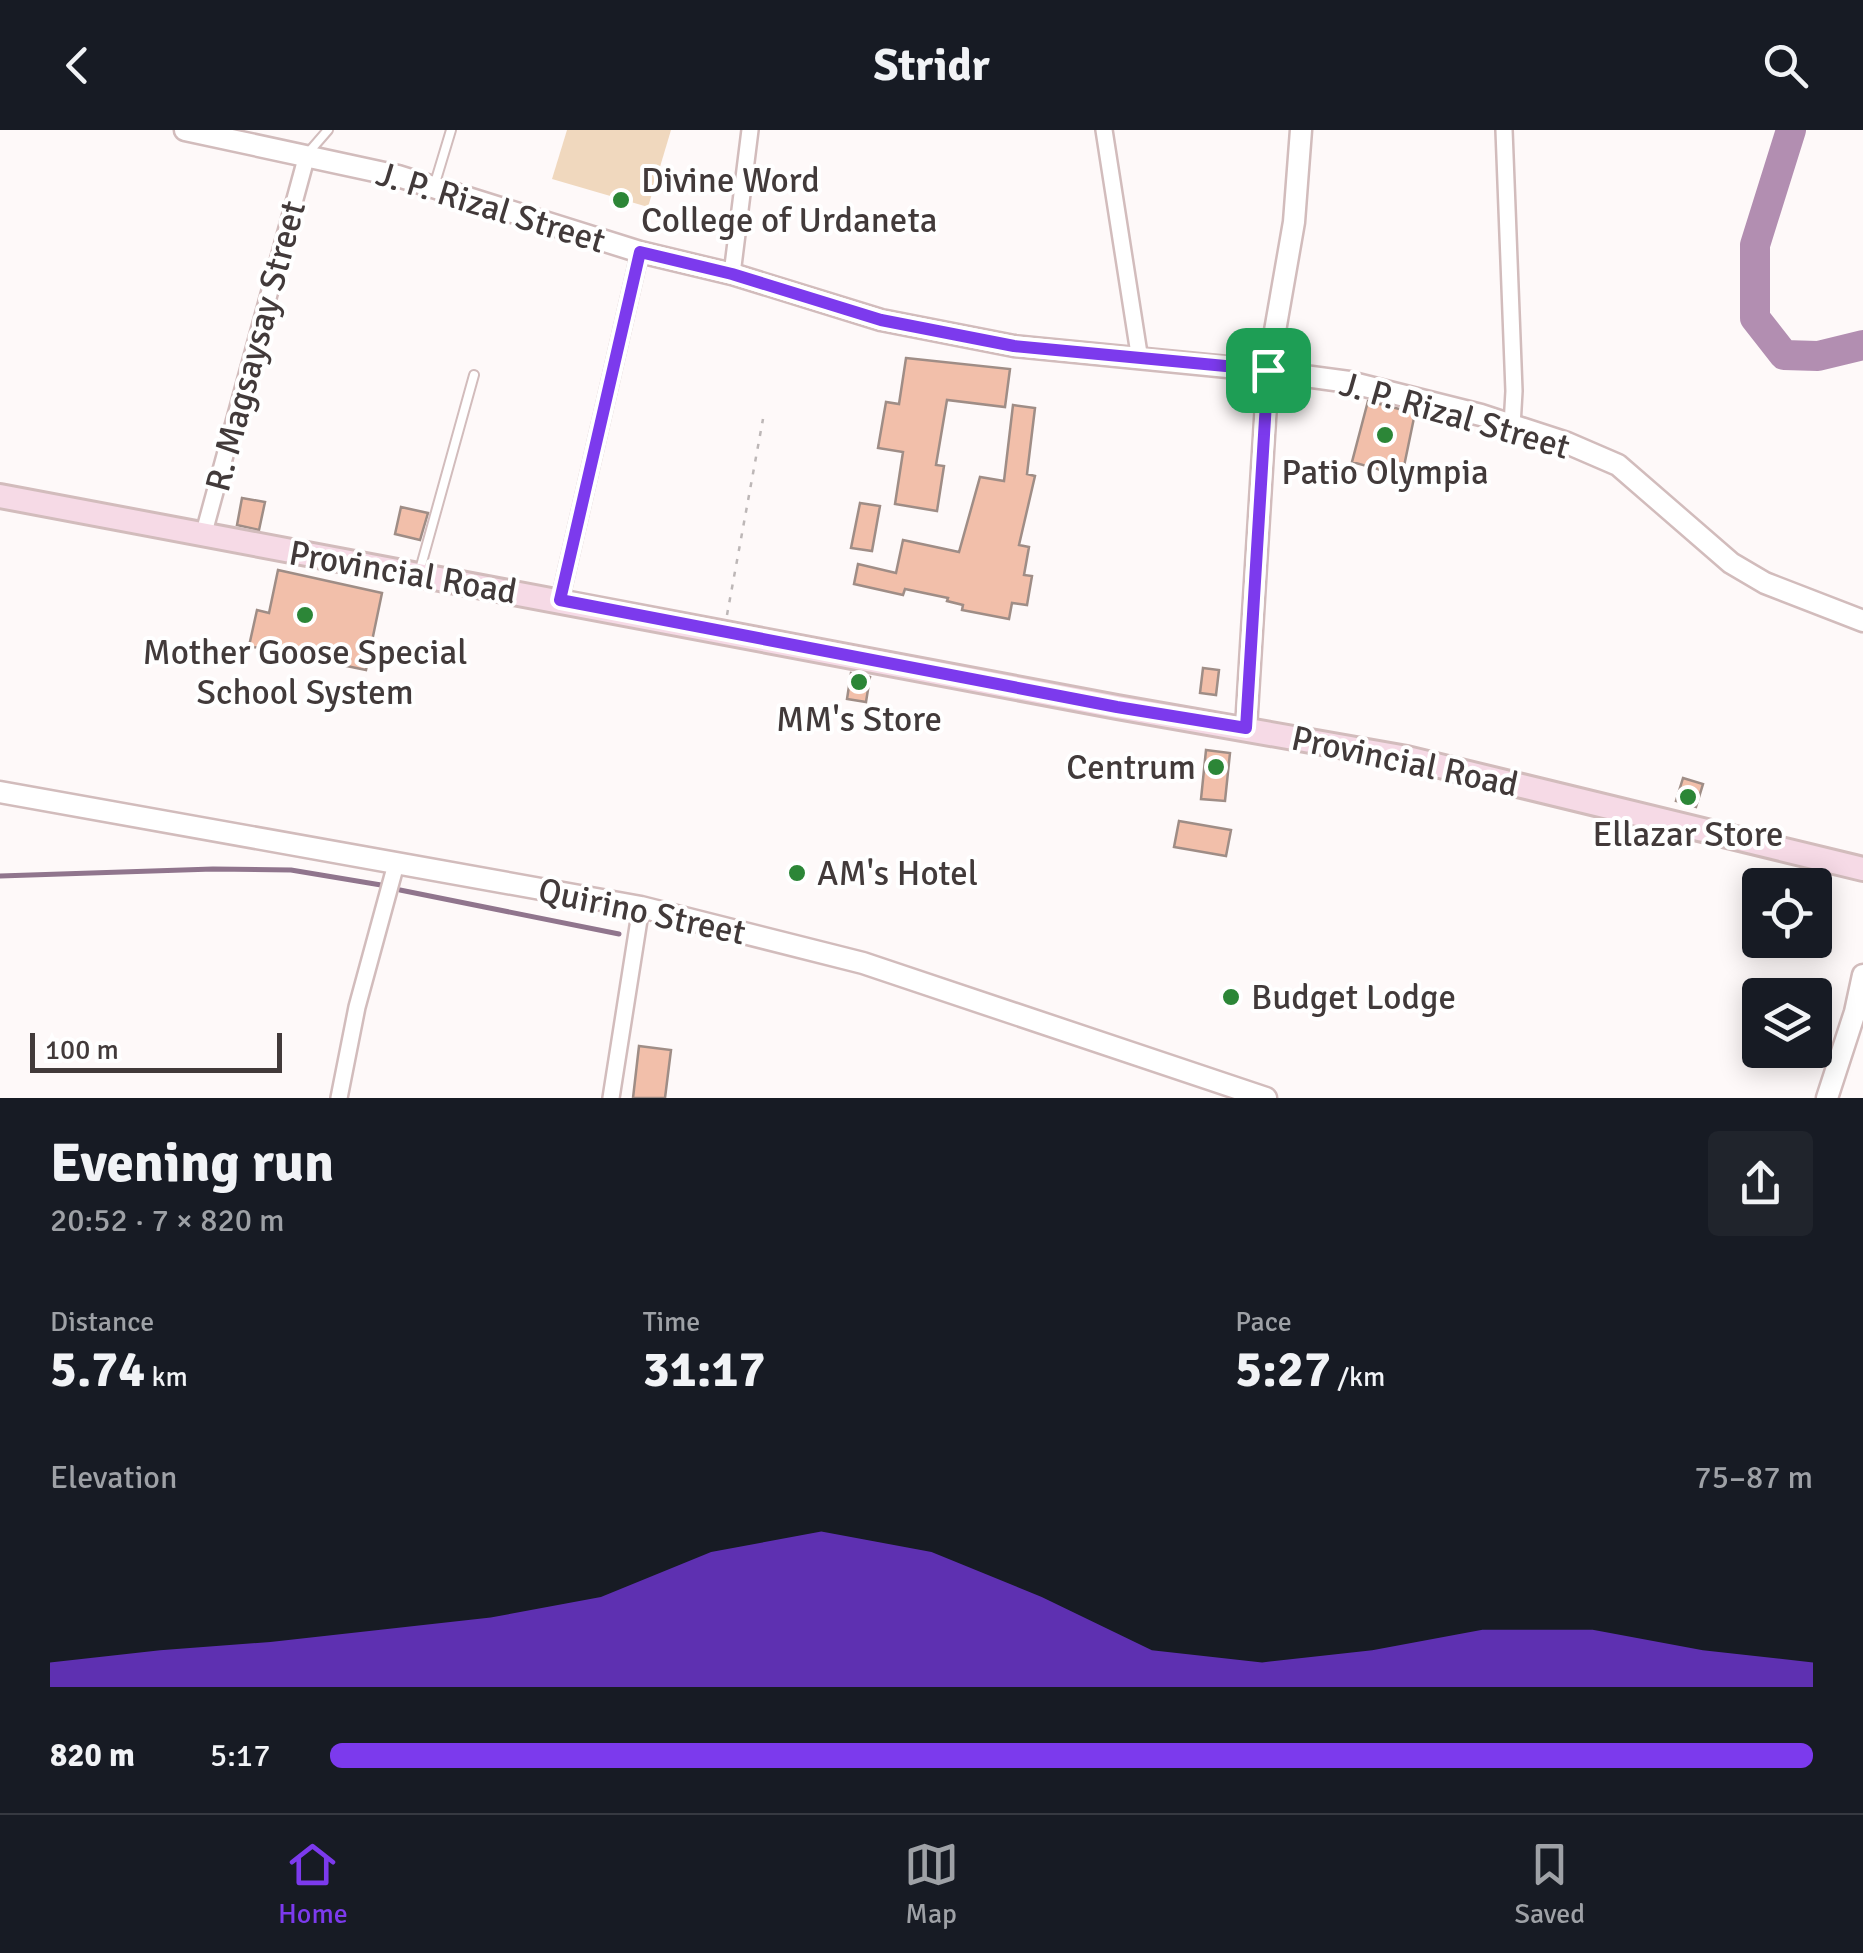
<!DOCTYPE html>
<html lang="en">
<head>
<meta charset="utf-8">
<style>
	:root { --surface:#171b24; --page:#20242c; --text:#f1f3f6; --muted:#9ea1a6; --line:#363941; --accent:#7c3aed }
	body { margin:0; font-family:Signika,sans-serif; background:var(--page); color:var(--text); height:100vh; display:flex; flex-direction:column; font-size:38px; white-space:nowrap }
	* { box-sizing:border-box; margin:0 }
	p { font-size:32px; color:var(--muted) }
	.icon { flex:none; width:55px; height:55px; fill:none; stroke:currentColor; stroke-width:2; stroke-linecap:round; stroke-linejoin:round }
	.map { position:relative; height:968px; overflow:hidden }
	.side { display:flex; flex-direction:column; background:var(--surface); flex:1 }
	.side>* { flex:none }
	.buttons { position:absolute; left:1742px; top:738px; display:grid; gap:20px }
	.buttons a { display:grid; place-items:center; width:90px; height:90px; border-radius:10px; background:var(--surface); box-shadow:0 5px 25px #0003; font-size:50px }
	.scale { position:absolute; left:30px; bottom:25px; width:252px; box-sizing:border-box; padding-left:10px; border:5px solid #423a3a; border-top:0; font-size:28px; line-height:35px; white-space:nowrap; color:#423a3a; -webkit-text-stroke:8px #fff; paint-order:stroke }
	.pin { position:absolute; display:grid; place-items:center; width:85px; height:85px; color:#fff; margin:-42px; border-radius:20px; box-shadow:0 5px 15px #0006 }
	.round { display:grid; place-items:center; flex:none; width:105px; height:105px; border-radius:10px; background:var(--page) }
	.overview { display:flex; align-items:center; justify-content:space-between; height:170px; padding:0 50px }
	h1 { font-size:55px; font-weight:800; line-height:75px }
	.metrics { display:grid; grid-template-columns:repeat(3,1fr); gap:15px; height:170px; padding:10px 50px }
	.metrics div { display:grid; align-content:center }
	.metrics b { font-size:50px; font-weight:800 }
	.metrics small { font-size:28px; font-weight:400 }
	.metrics p { font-size:28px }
	.chart { height:280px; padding:20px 50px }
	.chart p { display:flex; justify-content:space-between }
	.chart svg { width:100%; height:180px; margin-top:10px; fill:var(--accent); opacity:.7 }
	ul { padding:0 50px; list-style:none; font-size:32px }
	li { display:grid; grid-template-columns:160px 120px 1fr; align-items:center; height:75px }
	li i { height:25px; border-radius:12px; background:var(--accent) }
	header { display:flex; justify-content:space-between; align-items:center; height:130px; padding:0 50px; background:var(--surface); font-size:45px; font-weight:800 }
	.dock { display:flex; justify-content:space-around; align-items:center; height:140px; border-top:2px solid var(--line); background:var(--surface); font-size:28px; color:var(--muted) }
	.dock a { display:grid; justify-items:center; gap:5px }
	.dock .selected { color:var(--accent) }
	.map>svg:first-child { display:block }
</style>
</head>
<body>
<header><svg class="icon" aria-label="back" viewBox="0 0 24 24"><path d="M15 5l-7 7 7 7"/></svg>Stridr<svg class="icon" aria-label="search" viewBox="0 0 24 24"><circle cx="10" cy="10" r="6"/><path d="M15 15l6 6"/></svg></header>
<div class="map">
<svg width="1863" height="968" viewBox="0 0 1863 968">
	<rect width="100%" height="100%" fill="#fef9f9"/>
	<path fill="#f0d8be" d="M567,0H671L648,77L552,49Z"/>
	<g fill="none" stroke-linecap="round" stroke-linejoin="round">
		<path stroke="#90758d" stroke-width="5" d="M0,746L213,739L291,740L381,755
			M400,760L619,804"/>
		<path stroke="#b28eb1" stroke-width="30" d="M1791,0L1755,115V188L1784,225L1818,226L1863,215"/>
	</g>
	<path fill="#f2bfaa" stroke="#9f8d86" stroke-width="2.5" d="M906,228L1010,239L1005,277L947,270L936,335L944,336L937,381L895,374L903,322L878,318L886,272L899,274Z
		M1368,271L1415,283L1402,346L1352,332Z
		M1013,275L1035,278L1027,344L1035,346L1019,415L1029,417L1024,445L1032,446L1027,475L1012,473L1009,489L962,480L963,475L947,471L948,468L905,459L903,465L854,454L858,434L896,443L903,410L959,422L980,347L1004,351Z
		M242,368L265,372L259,400L237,395Z
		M860,373L880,376L872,421L851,418Z
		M401,377L428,383L420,410L395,404Z
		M278,440L382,463L366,540L249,516L257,480L269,483Z
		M1203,538L1219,540L1216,565L1200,563Z
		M851,543L870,547L866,572L847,569Z
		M1206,620L1230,623L1225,671L1201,669Z
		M1683,648L1703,654L1696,677L1676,671Z
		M1179,691L1231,700L1226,726L1174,717Z
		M639,916L671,920L665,968H633Z"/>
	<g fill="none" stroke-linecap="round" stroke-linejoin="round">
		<g stroke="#d2bcbc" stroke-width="12">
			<path id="service" d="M308,23L328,0
				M435,53L451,0
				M419,443L474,245"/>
		</g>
		<g stroke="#d2bcbc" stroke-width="20">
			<path id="minor" d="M1104,0L1140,230
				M1504,0L1514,261L1512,296
				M732,144L750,0
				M203,406L307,25
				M560,470L640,122
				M339,968L357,877L396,734
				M611,968L641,777"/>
		</g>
		<g stroke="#d2bcbc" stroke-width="25">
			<path id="tertiary" d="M185,0L398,46L640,122L732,144L881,190L1014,216L1268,241L1349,252L1481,285L1567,313L1618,335L1731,433L1765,453L1863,491
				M1246,598L1268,241L1294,92L1301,0
				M0,662L641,777L863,833L1266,968
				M1827,968L1855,882L1863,845"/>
		</g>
		<g stroke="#d2bcbc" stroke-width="28">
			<path id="secondary" d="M0,366L1117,577L1407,628L1863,739"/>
		</g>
		<path stroke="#bdb7b7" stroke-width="2.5" stroke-dasharray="5 8" stroke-linecap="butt" d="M727,485L763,289"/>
		<use href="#service" stroke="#fff" stroke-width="8"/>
		<use href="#minor" stroke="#fff" stroke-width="15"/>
		<use href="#tertiary" stroke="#fff" stroke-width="20"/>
		<use href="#secondary" stroke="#f6dae6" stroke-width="22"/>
	</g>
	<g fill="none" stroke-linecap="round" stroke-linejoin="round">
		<g stroke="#fff" stroke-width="20">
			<path id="route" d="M640,122L732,144L881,190L1014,216L1268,240L1246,598L1117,577L560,470Z"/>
		</g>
		<use href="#route" stroke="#7c3aed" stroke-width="12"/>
	</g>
	<g fill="#2c8637" stroke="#fff" stroke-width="4">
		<circle cx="621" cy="70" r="10"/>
		<circle cx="1385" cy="305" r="10"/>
		<circle cx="305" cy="485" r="10"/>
		<circle cx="859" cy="552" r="10"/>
		<circle cx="1216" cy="637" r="10"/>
		<circle cx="1688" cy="667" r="10"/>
		<circle cx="797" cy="743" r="10"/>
		<circle cx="1231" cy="867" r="10"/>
	</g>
	<g text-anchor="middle" stroke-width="8" stroke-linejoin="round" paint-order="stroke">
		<g font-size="35" fill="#423a3a" stroke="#fff">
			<text x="641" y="62" text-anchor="start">Divine Word<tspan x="641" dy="40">College of Urdaneta</tspan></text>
			<text x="1385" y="354">Patio Olympia</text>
			<text x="305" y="534">Mother Goose Special<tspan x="305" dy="40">School System</tspan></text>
			<text x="859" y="601">MM's Store</text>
			<text x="1196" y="649" text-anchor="end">Centrum</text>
			<text x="1688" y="716">Ellazar Store</text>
			<text x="817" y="755" text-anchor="start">AM's Hotel</text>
			<text x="1251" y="879" text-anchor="start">Budget Lodge</text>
		</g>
		<g font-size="35" fill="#423a3a" stroke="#fff">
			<text transform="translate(491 77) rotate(17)" y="12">J. P. Rizal Street</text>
			<text transform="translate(255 216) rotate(-75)" y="12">R. Magsaysay Street</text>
			<text transform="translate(1455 285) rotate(16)" y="12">J. P. Rizal Street</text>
			<text transform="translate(403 442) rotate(10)" y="12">Provincial Road</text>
			<text transform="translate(1405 631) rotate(12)" y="12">Provincial Road</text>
			<text transform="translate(642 781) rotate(12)" y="12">Quirino Street</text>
		</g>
	</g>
</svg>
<div class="buttons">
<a><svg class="icon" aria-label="locate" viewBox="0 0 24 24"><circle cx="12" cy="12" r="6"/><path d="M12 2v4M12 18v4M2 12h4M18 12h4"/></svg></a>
<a><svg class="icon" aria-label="layers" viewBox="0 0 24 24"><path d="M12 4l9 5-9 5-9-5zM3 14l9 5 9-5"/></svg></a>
</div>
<div class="scale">100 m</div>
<div class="pin" style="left:1268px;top:240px;background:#1e9e55"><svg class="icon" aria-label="arrive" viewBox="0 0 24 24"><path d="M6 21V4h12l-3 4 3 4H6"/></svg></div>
</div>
<section class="side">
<div class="overview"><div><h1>Evening run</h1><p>20:52 · 7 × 820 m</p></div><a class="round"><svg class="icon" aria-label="share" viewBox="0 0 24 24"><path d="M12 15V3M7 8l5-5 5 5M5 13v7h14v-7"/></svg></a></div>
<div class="metrics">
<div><p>Distance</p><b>5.74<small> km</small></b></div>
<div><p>Time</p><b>31:17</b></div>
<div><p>Pace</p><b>5:27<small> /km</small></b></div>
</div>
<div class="chart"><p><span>Elevation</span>75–87 m</p>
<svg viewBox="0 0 160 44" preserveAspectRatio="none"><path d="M0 44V38L10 35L20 33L30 30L40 27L50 22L60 11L70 6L80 11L90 22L100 35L110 38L120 35L130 30L140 30L150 35L160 38V44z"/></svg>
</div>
<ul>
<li><b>820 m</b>5:17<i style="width:100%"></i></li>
</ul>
</section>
<nav class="dock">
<a class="selected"><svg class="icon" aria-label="home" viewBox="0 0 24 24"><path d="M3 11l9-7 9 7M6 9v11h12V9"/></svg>Home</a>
<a><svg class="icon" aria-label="map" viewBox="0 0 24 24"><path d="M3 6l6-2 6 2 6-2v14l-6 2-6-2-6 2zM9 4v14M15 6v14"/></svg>Map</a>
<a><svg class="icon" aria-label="saved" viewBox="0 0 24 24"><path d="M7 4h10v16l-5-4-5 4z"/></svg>Saved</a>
</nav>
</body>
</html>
